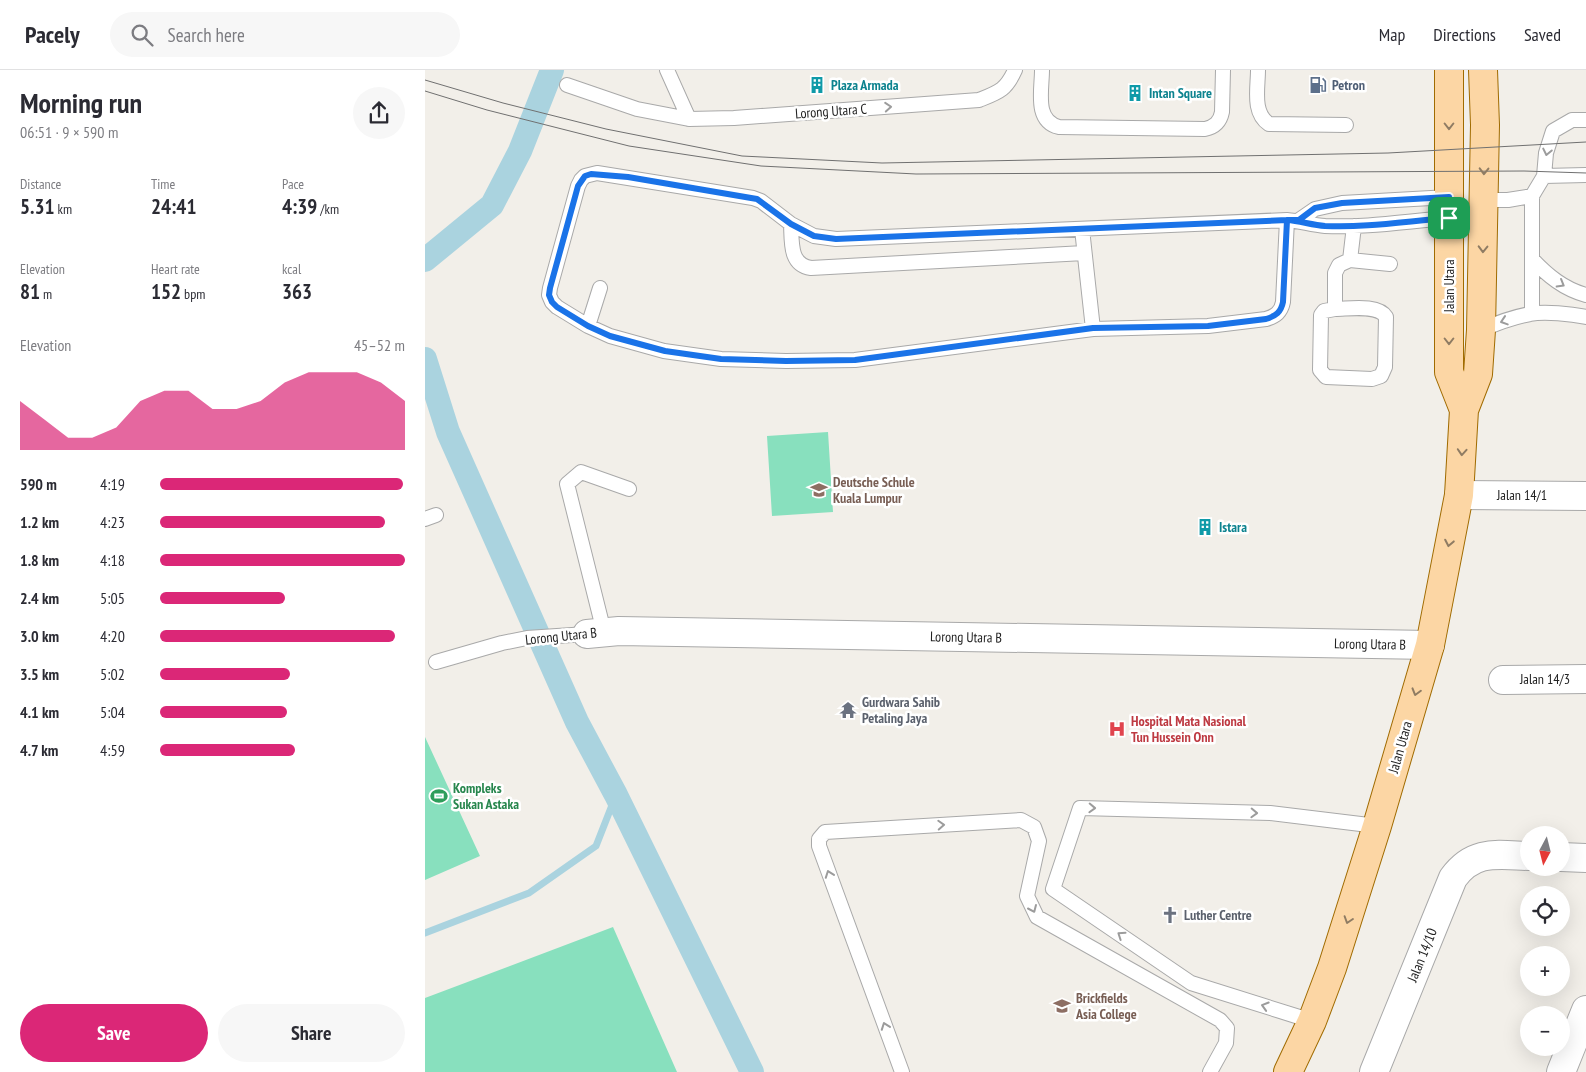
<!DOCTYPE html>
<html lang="en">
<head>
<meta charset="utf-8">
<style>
	:root { --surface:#fff; --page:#f7f7f7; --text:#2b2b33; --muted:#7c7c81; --line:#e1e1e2; --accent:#db2777 }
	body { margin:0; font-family:"PT Sans Narrow",sans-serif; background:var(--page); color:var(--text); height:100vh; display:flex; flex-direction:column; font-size:19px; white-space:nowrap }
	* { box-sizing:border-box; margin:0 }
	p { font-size:16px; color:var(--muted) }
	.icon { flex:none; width:28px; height:28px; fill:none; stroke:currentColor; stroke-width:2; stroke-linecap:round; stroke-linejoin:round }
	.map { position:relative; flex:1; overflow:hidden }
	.panel { display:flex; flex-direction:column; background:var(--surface); width:425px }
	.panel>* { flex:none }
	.needle { width:32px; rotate:187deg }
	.tools { position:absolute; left:1095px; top:756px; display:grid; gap:10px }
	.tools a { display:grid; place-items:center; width:50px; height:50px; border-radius:50%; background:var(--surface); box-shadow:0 5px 20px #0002; font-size:25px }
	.pin { position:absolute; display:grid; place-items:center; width:42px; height:42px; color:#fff; margin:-21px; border-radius:10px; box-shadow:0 2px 8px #0006 }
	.round { display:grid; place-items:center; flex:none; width:52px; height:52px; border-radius:26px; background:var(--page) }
	.head { display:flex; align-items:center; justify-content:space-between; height:85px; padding:0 20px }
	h1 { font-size:28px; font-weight:600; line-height:38px }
	.figures { display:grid; grid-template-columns:repeat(3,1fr); gap:8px; height:85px; padding:5px 20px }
	.figures div { display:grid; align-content:center }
	.figures b { font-size:21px; font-weight:600 }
	.figures small { font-size:14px; font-weight:400 }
	.figures p { font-size:14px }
	.chart { height:140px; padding:10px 20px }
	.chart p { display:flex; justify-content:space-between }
	.chart svg { width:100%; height:90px; margin-top:5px; fill:var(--accent); opacity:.7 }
	.cta { display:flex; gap:10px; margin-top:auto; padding:10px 20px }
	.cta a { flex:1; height:58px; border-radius:30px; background:var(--accent); color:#fff; font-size:20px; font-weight:600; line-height:58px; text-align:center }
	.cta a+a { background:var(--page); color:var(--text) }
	ul { padding:0 20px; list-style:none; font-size:16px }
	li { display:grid; grid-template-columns:80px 60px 1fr; align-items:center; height:38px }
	li i { height:12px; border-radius:6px; background:var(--accent) }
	header { display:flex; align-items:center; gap:30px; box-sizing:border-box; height:70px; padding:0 25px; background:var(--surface); border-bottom:1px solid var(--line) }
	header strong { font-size:24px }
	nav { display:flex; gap:28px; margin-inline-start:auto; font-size:18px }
	.search { width:350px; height:45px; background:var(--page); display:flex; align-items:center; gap:12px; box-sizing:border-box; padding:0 18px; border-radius:28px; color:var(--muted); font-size:19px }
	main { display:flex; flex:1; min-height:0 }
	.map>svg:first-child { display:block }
</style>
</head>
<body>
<header>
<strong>Pacely</strong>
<div class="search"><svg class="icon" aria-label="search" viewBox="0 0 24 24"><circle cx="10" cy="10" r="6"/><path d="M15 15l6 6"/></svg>Search here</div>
<nav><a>Map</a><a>Directions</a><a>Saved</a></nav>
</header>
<main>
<section class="panel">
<div class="head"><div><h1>Morning run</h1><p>06:51 · 9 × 590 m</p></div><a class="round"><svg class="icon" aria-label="share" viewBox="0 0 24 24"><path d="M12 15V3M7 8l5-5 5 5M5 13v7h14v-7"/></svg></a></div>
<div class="figures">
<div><p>Distance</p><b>5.31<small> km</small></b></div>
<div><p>Time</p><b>24:41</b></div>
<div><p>Pace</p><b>4:39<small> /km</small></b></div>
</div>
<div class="figures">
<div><p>Elevation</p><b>81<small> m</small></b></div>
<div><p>Heart rate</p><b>152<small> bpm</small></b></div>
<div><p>kcal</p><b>363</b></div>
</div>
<div class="chart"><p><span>Elevation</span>45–52 m</p>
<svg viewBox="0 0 160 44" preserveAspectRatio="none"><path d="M0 44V20L10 29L20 38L30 38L40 33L50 20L60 15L70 15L80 24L90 24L100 20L110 11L120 6L130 6L140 6L150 11L160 20V44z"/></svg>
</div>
<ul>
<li><b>590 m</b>4:19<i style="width:99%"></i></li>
<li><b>1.2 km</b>4:23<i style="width:92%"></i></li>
<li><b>1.8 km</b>4:18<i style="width:100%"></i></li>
<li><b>2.4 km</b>5:05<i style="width:51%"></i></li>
<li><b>3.0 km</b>4:20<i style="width:96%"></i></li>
<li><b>3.5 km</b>5:02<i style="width:53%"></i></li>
<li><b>4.1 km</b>5:04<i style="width:52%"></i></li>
<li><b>4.7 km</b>4:59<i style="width:55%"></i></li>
</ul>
<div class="cta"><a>Save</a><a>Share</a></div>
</section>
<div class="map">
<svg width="1161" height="1002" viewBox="0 0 1161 1002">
	<rect width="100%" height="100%" fill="#f2efe9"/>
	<path fill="#88e0be" d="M403,362L408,442L347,446L342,366Z
		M0,667L55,786L0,810Z
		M188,857L252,1002H0V928Z"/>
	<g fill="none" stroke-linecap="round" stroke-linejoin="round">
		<path stroke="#aad3df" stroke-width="7" d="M0,863L104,823L171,776L191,725"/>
		<path stroke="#aad3df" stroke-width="24" d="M0,190L67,135L95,81L127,0
			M0,289L23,362L152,652L191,725L327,1002"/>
		<g stroke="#a9a9a9" stroke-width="16">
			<path id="service" d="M242,0L264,49L309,48L554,30C574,22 581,20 590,0
				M617,0C617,20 609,51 634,57L780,59C790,57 795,52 797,42L798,0
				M833,0C833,18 827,43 844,54L921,55
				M142,15L212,39L264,49
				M1119,106L1121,83L1128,61L1147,50H1161
				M1107,126V189C1123,206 1139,219 1161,225
				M1058,130H1083L1107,126L1119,106L1161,105
				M862,150L411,169L389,166L366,154L336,131L328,128L172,103L160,106L156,110L153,116L125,218L124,225L127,232L132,237L163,256L185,266L239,281L296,289L361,291L430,290L668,259L783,256L841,249C851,246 856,242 858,232L862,150C875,151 887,155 900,156C941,158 983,151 1024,148
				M874,150L890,139L917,133L1024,127
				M366,154C367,171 364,195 386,198L659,183
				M657,159L668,259
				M925,190L965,194
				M910,239C924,239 953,234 961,247L960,297L956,306L947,309L901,307L895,300L896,245L899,241Z
				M910,239V203L914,195L925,190L929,156
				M1107,243V189
				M163,256L175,218
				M1056,260C1072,253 1088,247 1105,244C1119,241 1147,244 1161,247
				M0,449L11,445
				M179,562L142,414L156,402L204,419
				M11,592L77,573L102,568L162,564
				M887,951L766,913L628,819L655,738L845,743L952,756
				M477,1002L394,776V769L400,762L596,750L609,757L614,771L602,826L612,847L795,950L802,958L801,973L785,1002"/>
		</g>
		<g stroke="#a9a9a9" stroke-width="30">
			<path id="minor" d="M1034,425L1161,426
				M162,564L194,561L1005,575
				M1078,610L1161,609
				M1136,787L1161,788
				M949,1002L1028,808C1049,779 1073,785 1104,786
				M1136,1002L1161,940"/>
		</g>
		<g stroke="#a06b00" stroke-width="30">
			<path id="primary" d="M1024,0V302L1039,340
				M863,1002L887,951L907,898L952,756L1005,575L1034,425L1039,340L1053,304L1056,260L1060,55L1058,0"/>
		</g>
		<use href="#service" stroke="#fff" stroke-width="14"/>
		<use href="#minor" stroke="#fff" stroke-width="28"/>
		<use href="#primary" stroke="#fcd6a4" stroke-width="28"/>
		<path stroke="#707070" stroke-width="1" d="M0,10L78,33L181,59L317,86L457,93L963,83L1161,72
			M0,21L62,40L204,76L336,96L491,104L1099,101L1161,103"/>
	</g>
	<defs><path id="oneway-chevron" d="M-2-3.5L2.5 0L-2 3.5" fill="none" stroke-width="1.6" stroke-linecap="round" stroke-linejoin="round" transform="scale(1.25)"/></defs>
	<g stroke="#9c9c9c">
		<use href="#oneway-chevron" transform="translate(463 37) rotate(-4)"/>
		<use href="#oneway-chevron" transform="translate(1122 82) rotate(102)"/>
		<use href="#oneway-chevron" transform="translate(1136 214) rotate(30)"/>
		<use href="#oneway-chevron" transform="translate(1079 251) rotate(162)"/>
		<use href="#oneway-chevron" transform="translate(667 738) rotate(2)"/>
		<use href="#oneway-chevron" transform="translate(829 743) rotate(2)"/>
		<use href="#oneway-chevron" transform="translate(516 755) rotate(-3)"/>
		<use href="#oneway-chevron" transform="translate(404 804) rotate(-110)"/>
		<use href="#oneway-chevron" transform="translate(608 839) rotate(66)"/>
		<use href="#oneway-chevron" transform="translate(696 865) rotate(-146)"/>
		<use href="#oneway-chevron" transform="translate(840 936) rotate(-163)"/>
		<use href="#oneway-chevron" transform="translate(460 956) rotate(-110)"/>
	</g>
	<g stroke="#8f7c63">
		<use href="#oneway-chevron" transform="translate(1024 56) rotate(90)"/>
		<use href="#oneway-chevron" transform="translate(1059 101) rotate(91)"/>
		<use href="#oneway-chevron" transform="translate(1058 179) rotate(91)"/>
		<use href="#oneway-chevron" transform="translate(1024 271) rotate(90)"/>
		<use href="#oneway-chevron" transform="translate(1037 382) rotate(94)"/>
		<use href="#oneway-chevron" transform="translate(1024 473) rotate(101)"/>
		<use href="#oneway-chevron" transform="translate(991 622) rotate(106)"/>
		<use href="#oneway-chevron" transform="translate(923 850) rotate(108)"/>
	</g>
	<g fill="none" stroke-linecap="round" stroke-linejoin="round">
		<g stroke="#fff" stroke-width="10">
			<path id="route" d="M1024,148C983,151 941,158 900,156C887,155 875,151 862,150L858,232C856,242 851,246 841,249L783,256L668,258L430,290L361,291L296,289L240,281L185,266L163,256L132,237L127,232L124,225L125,218L153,116L160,106L166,104L203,107L332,129L366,154L389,166L411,169L862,150H874L890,138L917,133L1024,127V148"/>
		</g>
		<use href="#route" stroke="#1a73e8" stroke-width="6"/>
	</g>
	<defs>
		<g id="building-bare" transform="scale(1.35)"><path d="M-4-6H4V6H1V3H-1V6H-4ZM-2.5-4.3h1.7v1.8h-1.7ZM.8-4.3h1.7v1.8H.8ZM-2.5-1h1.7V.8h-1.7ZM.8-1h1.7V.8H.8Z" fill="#0f9aa8" stroke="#fff" stroke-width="2.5" paint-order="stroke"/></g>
		<g id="fuel-bare" transform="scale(1.35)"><path d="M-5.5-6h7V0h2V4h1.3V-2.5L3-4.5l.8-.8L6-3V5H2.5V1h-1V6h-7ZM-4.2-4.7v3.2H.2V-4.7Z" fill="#5c6f8a" stroke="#fff" stroke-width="2.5" paint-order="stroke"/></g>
		<g id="school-bare" transform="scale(1.35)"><path d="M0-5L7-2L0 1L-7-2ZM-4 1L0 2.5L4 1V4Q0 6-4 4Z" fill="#8d6e63" stroke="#fff" stroke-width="2.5" paint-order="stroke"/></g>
		<g id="temple-bare" transform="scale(1.35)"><path d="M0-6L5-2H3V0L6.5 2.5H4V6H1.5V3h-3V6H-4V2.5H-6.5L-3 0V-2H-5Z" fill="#6b7280" stroke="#fff" stroke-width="2.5" paint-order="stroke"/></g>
		<g id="hospital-bare" transform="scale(1.35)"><path d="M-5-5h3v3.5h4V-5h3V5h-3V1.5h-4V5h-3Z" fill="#e0444e" stroke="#fff" stroke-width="2.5" paint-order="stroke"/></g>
		<g id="stadium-bare" transform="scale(1.35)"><path d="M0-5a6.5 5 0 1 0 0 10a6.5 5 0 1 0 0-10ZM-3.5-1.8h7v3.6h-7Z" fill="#2e9e5b" stroke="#fff" stroke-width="2.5" paint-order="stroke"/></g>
		<g id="church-bare" transform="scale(1.35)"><path d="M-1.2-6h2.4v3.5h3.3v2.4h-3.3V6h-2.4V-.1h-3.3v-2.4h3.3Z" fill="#6b7280" stroke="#fff" stroke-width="2.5" paint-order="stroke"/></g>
		<g id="university-bare" transform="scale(1.35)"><path d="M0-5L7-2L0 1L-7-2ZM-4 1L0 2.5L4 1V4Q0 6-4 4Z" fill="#8d6e63" stroke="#fff" stroke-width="2.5" paint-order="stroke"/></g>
	</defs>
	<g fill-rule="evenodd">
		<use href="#building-bare" x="392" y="15"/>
		<use href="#fuel-bare" x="893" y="15"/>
		<use href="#building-bare" x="710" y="23"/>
		<use href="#school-bare" x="394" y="420"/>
		<use href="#building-bare" x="780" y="457"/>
		<use href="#temple-bare" x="423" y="640"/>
		<use href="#hospital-bare" x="692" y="659"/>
		<use href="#stadium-bare" x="14" y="726"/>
		<use href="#church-bare" x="745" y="845"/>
		<use href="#university-bare" x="637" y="936"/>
	</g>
	<g text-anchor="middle" stroke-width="5" stroke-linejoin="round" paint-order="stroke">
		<g font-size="14" font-weight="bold" fill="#0d838f" stroke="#fff" text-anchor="start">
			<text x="406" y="20">Plaza Armada</text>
			<text x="724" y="28">Intan Square</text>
			<text x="794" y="462">Istara</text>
		</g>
		<g font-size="14" font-weight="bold" fill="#4e5e75" stroke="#fff" text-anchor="start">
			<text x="907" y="20">Petron</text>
		</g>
		<g font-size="14" fill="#222" stroke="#fff">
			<text transform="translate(406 41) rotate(-4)" y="5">Lorong Utara C</text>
			<text transform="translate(1024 216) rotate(-90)" y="5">Jalan Utara</text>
			<text x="1097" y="430">Jalan 14/1</text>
			<text transform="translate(136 566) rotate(-6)" y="5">Lorong Utara B</text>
			<text transform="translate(541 567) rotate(1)" y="5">Lorong Utara B</text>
			<text transform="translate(945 574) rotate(1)" y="5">Lorong Utara B</text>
			<text x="1120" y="614">Jalan 14/3</text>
			<text transform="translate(975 677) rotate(-74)" y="5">Jalan Utara</text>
			<text transform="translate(997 885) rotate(-68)" y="5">Jalan 14/10</text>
		</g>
		<g font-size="14" font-weight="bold" fill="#785e54" stroke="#fff" text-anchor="start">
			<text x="408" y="417">Deutsche Schule<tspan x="408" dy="16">Kuala Lumpur</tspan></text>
			<text x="651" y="933">Brickfields<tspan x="651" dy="16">Asia College</tspan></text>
		</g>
		<g font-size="14" font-weight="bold" fill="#5b616d" stroke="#fff" text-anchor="start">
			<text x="437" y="637">Gurdwara Sahib<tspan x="437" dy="16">Petaling Jaya</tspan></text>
			<text x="759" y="850">Luther Centre</text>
		</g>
		<g font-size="14" font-weight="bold" fill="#be3a42" stroke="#fff" text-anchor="start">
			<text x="706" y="656">Hospital Mata Nasional<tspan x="706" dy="16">Tun Hussein Onn</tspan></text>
		</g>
		<g font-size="14" font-weight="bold" fill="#27864d" stroke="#fff" text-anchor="start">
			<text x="28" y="723">Kompleks<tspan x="28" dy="16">Sukan Astaka</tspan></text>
		</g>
	</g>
</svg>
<div class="tools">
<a><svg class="needle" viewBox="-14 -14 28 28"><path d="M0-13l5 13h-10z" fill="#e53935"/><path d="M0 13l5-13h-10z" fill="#7c7c81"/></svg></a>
<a><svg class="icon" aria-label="locate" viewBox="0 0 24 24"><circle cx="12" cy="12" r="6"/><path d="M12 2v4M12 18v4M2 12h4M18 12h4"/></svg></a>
<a>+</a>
<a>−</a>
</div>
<div class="pin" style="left:1024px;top:148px;background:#1e9e55"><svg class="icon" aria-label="arrive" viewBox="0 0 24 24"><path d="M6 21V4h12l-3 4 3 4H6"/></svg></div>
</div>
</main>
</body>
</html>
